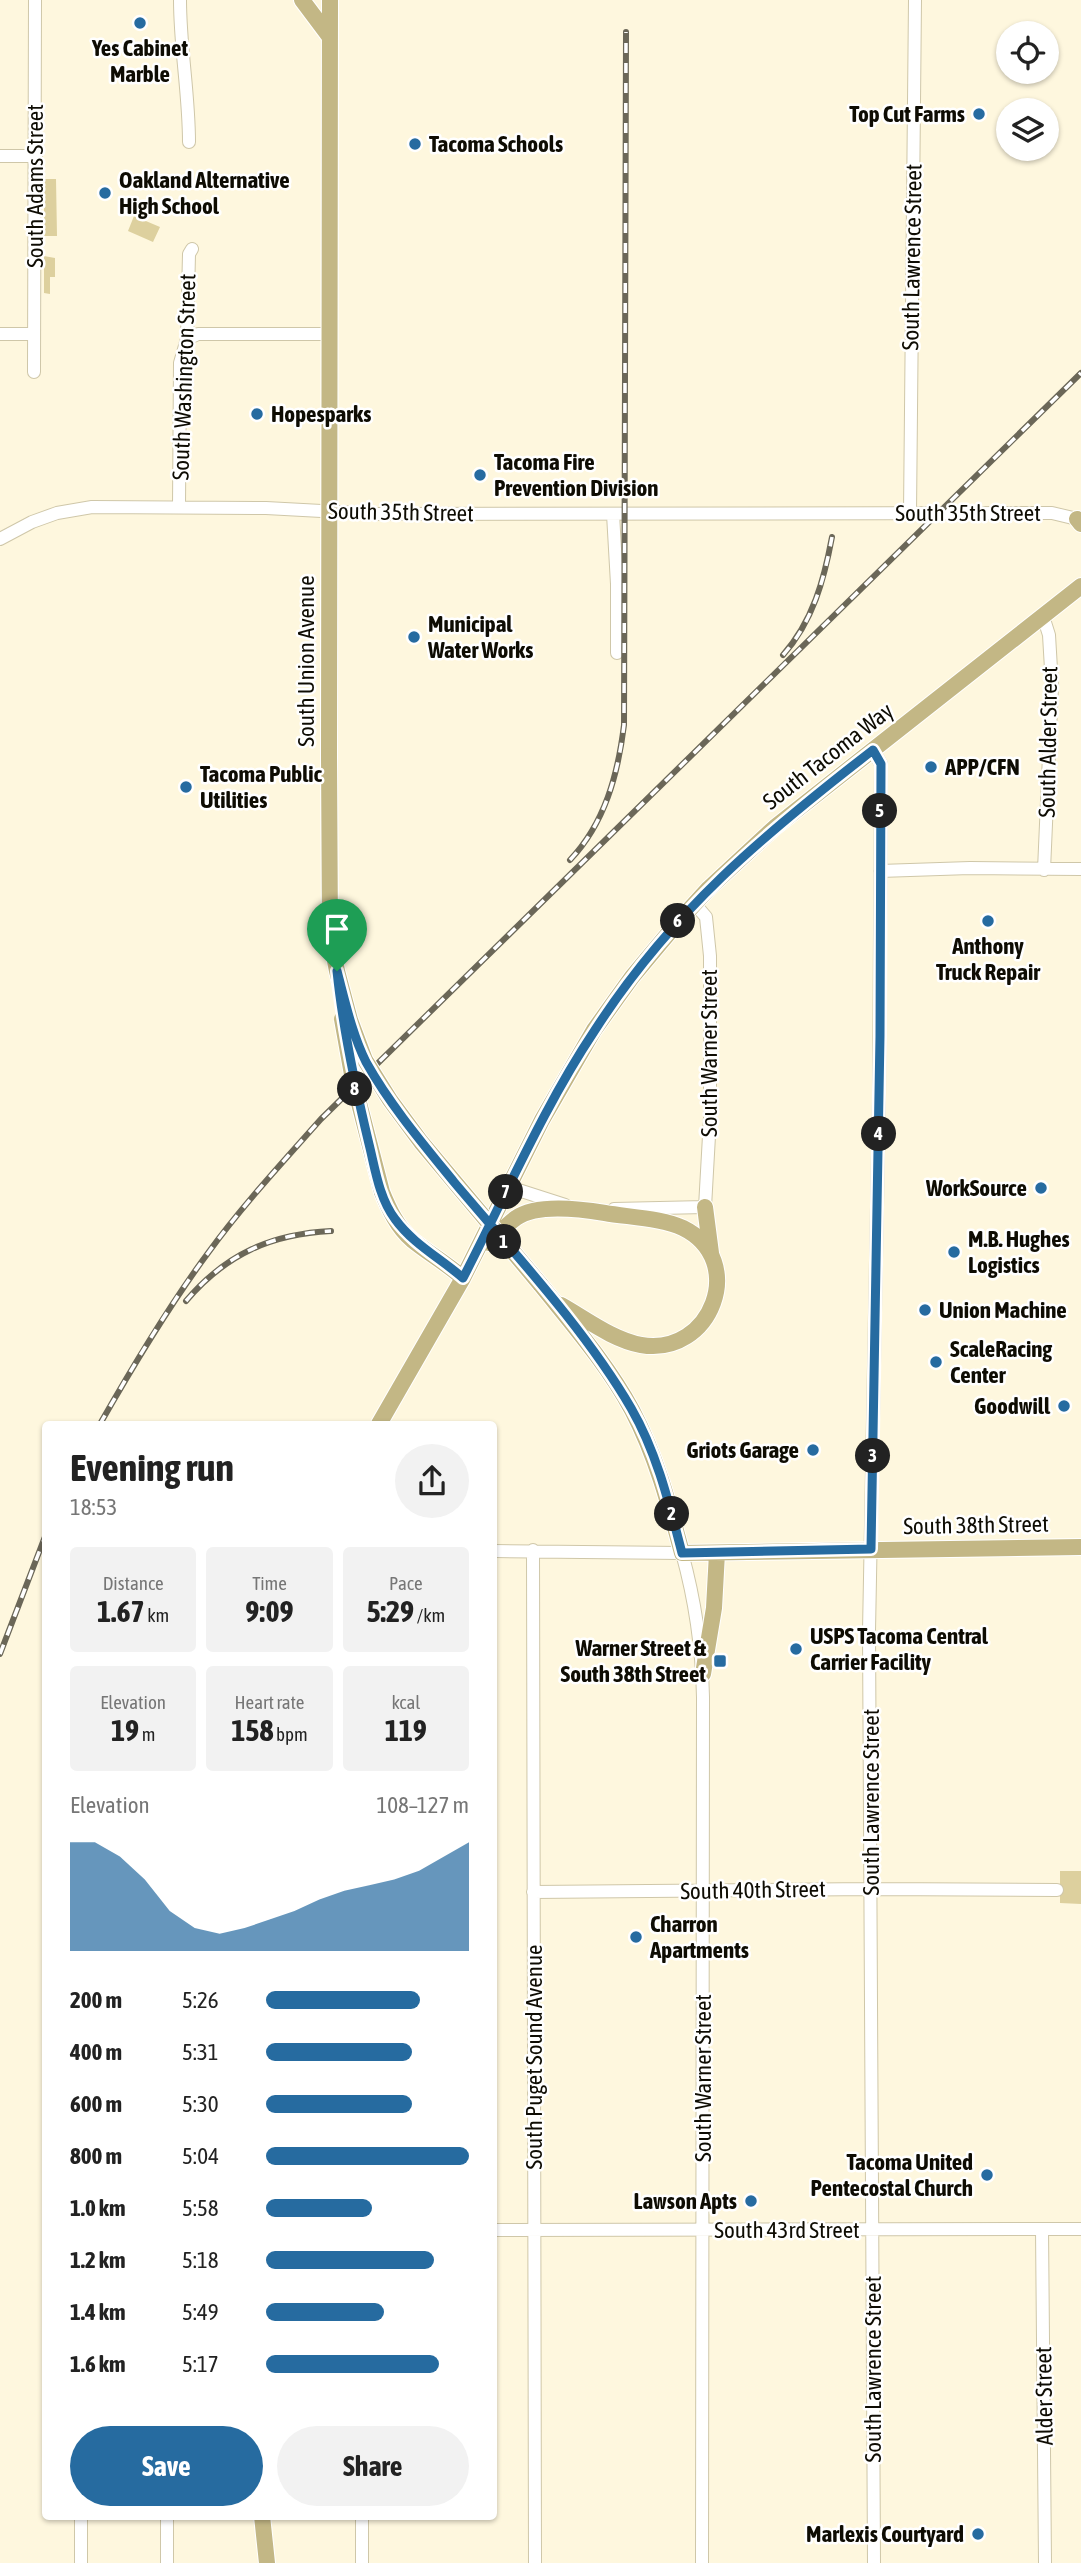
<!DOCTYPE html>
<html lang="en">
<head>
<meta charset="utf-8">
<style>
	:root { --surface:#fff; --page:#f2f2f2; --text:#222; --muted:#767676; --accent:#266ba0 }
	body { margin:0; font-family:"Asap Condensed",sans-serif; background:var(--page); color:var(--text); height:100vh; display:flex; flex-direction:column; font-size:26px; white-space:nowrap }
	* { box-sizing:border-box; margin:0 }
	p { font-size:23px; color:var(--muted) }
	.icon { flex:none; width:38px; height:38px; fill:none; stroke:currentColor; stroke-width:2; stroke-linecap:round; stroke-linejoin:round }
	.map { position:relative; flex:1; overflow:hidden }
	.sheet { position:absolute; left:42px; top:1421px; width:455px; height:1099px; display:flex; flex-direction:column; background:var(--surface); border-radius:7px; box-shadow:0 2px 5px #0004 }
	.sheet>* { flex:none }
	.controls { position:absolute; left:996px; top:21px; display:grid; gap:14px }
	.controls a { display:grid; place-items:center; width:63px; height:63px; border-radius:50%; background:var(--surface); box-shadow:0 2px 5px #0004; font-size:35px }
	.pin { position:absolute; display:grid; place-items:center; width:60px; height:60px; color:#fff; margin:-72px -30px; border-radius:50% 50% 50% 0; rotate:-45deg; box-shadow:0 0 7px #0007 }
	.pin .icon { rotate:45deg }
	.km { position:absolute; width:35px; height:35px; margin:-18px; border-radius:50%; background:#222; color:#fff; font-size:19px; line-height:35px; text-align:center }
	.round { display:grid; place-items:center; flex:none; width:74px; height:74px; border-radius:37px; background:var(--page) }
	.summary { display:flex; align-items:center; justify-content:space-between; height:119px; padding:0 28px }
	h1 { font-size:38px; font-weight:700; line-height:52px }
	.stats { display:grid; grid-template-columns:repeat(3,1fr); gap:10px; height:119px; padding:7px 28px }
	.stats div { display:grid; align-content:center; border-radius:7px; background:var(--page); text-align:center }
	.stats b { font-size:30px; font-weight:700 }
	.stats small { font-size:19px; font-weight:400 }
	.stats p { font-size:19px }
	.chart { height:196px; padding:14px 28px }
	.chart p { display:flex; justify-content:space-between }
	.chart svg { width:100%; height:126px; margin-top:7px; fill:var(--accent); opacity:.7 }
	.cta { display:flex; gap:14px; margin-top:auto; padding:14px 28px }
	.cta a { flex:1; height:80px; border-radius:42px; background:var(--accent); color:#fff; font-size:28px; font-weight:700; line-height:80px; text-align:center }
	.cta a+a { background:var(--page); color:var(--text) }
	ul { padding:0 28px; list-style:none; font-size:23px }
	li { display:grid; grid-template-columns:112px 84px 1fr; align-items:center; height:52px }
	li i { height:18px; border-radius:9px; background:var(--accent) }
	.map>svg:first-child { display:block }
</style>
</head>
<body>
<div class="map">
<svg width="1081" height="2563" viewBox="0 0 1081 2563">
	<rect width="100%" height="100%" fill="#fef7de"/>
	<path fill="#ddd09e" d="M44,179H56L57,236H44Z
		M134,216L160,227L153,242L128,231Z
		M44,256L55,258V277H50V294L44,293Z
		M1060,1871H1081V1904L1060,1903Z"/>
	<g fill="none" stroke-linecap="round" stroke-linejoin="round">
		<g stroke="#cfc7a9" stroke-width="14">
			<path id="minor" d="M180,0C180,48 189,94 189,142
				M0,156H36
				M0,334H34
				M187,339L198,334H329
				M34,372L35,0
				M179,506L180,363L187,339L189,254L192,249
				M910,513L915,0
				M613,514L617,584V653
				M0,539L32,522L57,513L92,507L266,508L377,514L1052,513L1081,520
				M1043,616L1049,635L1052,686L1044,870
				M873,750L881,764L879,1101L869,1631L874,2563
				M880,871L970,868L1081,869
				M509,1187L565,1205
				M614,1209L705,1207L710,1118V956L706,917L694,903
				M533,1550L535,2563
				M494,1551L682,1553C695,1600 702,1649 703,1697L702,2563
				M533,1892L871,1889L1057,1890
				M1042,2229L1045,2563
				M494,2230L1081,2229
				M81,2516V2563
				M167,2516V2563
				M362,2563V2516"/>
		</g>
		<g stroke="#fff" stroke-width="18">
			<path id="major" d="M302,0L329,36
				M1077,519L1081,524
				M329,756L330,0
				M382,1192C389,1209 397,1227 412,1240C428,1253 446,1263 463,1278
				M705,1207L711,1253
				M489,1243C498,1235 507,1224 516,1218C537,1203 581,1209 605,1213C627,1217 663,1218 683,1228C748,1260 712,1357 641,1345C613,1340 586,1319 561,1305
				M540,1284C572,1324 608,1365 632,1410C656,1456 669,1504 682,1553L1081,1547
				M379,1424L463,1278L542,1120L594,1030L632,977L678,922L709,888L775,827L1081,586
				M703,1674L714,1608L717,1553
				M262,2516L267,2563"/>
		</g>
		<use href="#minor" stroke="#fff" stroke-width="12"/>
		<use href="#major" stroke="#c3b785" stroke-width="16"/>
		<g stroke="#6b6758" stroke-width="6">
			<path id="rail" d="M783,655C813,621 824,580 832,537
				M570,860C605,823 618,774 624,725L626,32
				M186,1301C226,1254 271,1234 331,1231
				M100,1424C133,1366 168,1307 208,1253C242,1206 282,1163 321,1119L1081,373
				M0,1654L46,1534"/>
		</g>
		<use href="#rail" stroke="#fff" stroke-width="3.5" stroke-dasharray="10" stroke-linecap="butt"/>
		<g stroke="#fff" stroke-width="18" stroke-linecap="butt">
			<path id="major-bridge" d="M329,756L330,935L337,971L350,1020L365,1060L390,1100L421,1142L540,1284
				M342,1019L353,1080L382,1192"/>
		</g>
		<use href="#major-bridge" stroke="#c3b785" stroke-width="16"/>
	</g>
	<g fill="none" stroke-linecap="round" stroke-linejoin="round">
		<g stroke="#fff" stroke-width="14">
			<path id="route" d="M337,971C345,1001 352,1034 366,1062C390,1105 423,1144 454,1182C513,1252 585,1329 631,1408C657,1453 669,1503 682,1553L871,1549L880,1036L881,764L873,750C763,835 671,912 595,1030C543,1108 506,1195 463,1278C440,1258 413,1244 395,1219C379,1198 375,1168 369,1144C355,1086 343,1030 337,971"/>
		</g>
		<use href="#route" stroke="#266ba0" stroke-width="9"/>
	</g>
	<g fill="#266ba0" stroke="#fff" stroke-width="2.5">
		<circle cx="140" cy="23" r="7"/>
		<circle cx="979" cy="114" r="7"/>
		<circle cx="415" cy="144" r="7"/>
		<circle cx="105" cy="193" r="7"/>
		<circle cx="257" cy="414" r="7"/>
		<circle cx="480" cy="475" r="7"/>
		<circle cx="414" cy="637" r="7"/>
		<circle cx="931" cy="767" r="7"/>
		<circle cx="186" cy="787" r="7"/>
		<circle cx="988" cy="921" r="7"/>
		<circle cx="1041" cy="1188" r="7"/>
		<circle cx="954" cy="1252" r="7"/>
		<circle cx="925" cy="1310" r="7"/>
		<circle cx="936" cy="1362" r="7"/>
		<circle cx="1064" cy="1406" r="7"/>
		<circle cx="813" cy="1450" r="7"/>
		<circle cx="796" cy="1649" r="7"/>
		<rect x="713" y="1654" width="14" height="14" rx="3.5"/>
		<circle cx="636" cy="1937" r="7"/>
		<circle cx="987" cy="2175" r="7"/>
		<circle cx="751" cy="2201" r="7"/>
		<circle cx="978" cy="2534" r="7"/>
	</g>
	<g text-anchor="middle" stroke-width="5" stroke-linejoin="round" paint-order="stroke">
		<g font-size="23" font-weight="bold" fill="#0e0c03" stroke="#fff" text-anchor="start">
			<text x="140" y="56" text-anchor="middle">Yes Cabinet<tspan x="140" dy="26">Marble</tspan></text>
			<text x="965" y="122" text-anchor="end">Top Cut Farms</text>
			<text x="429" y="152">Tacoma Schools</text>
			<text x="119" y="188">Oakland Alternative<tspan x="119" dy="26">High School</tspan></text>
			<text x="271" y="422">Hopesparks</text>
			<text x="494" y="470">Tacoma Fire<tspan x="494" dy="26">Prevention Division</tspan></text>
			<text x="428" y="632">Municipal<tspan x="428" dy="26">Water Works</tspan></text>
			<text x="945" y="775">APP/CFN</text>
			<text x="200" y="782">Tacoma Public<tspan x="200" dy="26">Utilities</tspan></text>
			<text x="988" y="954" text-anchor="middle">Anthony<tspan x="988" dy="26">Truck Repair</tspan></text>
			<text x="1027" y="1196" text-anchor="end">WorkSource</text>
			<text x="968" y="1247">M.B. Hughes<tspan x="968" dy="26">Logistics</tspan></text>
			<text x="939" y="1318">Union Machine</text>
			<text x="950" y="1357">ScaleRacing<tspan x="950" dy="26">Center</tspan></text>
			<text x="1050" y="1414" text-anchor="end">Goodwill</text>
			<text x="799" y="1458" text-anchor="end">Griots Garage</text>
			<text x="810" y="1644">USPS Tacoma Central<tspan x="810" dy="26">Carrier Facility</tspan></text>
			<text x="706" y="1656" text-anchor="end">Warner Street &amp;<tspan x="706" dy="26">South 38th Street</tspan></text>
			<text x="650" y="1932">Charron<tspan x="650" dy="26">Apartments</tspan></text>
			<text x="973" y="2170" text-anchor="end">Tacoma United<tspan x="973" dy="26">Pentecostal Church</tspan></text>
			<text x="737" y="2209" text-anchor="end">Lawson Apts</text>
			<text x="964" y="2542" text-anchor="end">Marlexis Courtyard</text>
		</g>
		<g font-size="23" fill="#0e0c03" stroke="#fff">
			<text transform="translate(35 186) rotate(-90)" y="8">South Adams Street</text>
			<text transform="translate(912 257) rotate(-89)" y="8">South Lawrence Street</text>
			<text transform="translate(184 377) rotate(-88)" y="8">South Washington Street</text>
			<text transform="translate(401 512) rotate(1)" y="8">South 35th Street</text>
			<text x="968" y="521">South 35th Street</text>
			<text transform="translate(306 661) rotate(-90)" y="8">South Union Avenue</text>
			<text transform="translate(1048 742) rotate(-89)" y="8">South Alder Street</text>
			<text transform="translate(828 756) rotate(-38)" y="8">South Tacoma Way</text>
			<text transform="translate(709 1053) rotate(-90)" y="8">South Warner Street</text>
			<text transform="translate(976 1525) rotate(-1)" y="8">South 38th Street</text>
			<text transform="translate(871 1802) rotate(-90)" y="8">South Lawrence Street</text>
			<text transform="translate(753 1890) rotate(-1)" y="8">South 40th Street</text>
			<text transform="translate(534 2057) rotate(-90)" y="8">South Puget Sound Avenue</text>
			<text transform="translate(703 2078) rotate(-90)" y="8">South Warner Street</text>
			<text x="787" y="2238">South 43rd Street</text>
			<text transform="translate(873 2369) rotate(-90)" y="8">South Lawrence Street</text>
			<text transform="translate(1044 2396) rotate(-91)" y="8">Alder Street</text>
		</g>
	</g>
</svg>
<div class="controls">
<a><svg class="icon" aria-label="locate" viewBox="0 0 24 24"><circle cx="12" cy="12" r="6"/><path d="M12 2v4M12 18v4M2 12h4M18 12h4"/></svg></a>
<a><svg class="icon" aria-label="layers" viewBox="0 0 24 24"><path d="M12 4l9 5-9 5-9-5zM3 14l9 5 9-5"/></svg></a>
</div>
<div class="pin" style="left:337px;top:971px;background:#1e9e55"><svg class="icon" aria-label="arrive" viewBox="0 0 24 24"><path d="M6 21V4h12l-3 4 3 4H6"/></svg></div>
<b class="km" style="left:504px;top:1242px">1</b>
<b class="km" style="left:672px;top:1514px">2</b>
<b class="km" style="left:873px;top:1456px">3</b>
<b class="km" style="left:879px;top:1134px">4</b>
<b class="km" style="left:880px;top:811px">5</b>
<b class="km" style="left:678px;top:921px">6</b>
<b class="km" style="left:506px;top:1192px">7</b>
<b class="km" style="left:355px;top:1089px">8</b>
<section class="sheet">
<div class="summary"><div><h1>Evening run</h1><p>18:53</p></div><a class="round"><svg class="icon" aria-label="share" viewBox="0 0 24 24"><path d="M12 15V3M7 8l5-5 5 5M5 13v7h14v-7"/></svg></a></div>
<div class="stats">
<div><p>Distance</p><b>1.67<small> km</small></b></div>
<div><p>Time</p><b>9:09</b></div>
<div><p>Pace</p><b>5:29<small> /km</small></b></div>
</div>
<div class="stats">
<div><p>Elevation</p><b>19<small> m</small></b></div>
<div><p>Heart rate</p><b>158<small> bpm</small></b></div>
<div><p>kcal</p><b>119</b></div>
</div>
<div class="chart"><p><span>Elevation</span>108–127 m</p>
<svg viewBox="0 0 160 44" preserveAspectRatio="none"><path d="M0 44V6L10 6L20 11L30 19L40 30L50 36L60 38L70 36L80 33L90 30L100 26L110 23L120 21L130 19L140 16L150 11L160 6V44z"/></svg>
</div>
<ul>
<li><b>200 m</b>5:26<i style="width:76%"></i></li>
<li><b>400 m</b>5:31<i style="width:72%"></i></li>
<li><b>600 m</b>5:30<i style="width:72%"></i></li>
<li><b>800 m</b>5:04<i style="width:100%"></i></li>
<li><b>1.0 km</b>5:58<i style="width:52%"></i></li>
<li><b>1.2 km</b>5:18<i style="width:83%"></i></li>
<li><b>1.4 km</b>5:49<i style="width:58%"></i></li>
<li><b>1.6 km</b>5:17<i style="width:85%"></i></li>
</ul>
<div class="cta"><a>Save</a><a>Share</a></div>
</section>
</div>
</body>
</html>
